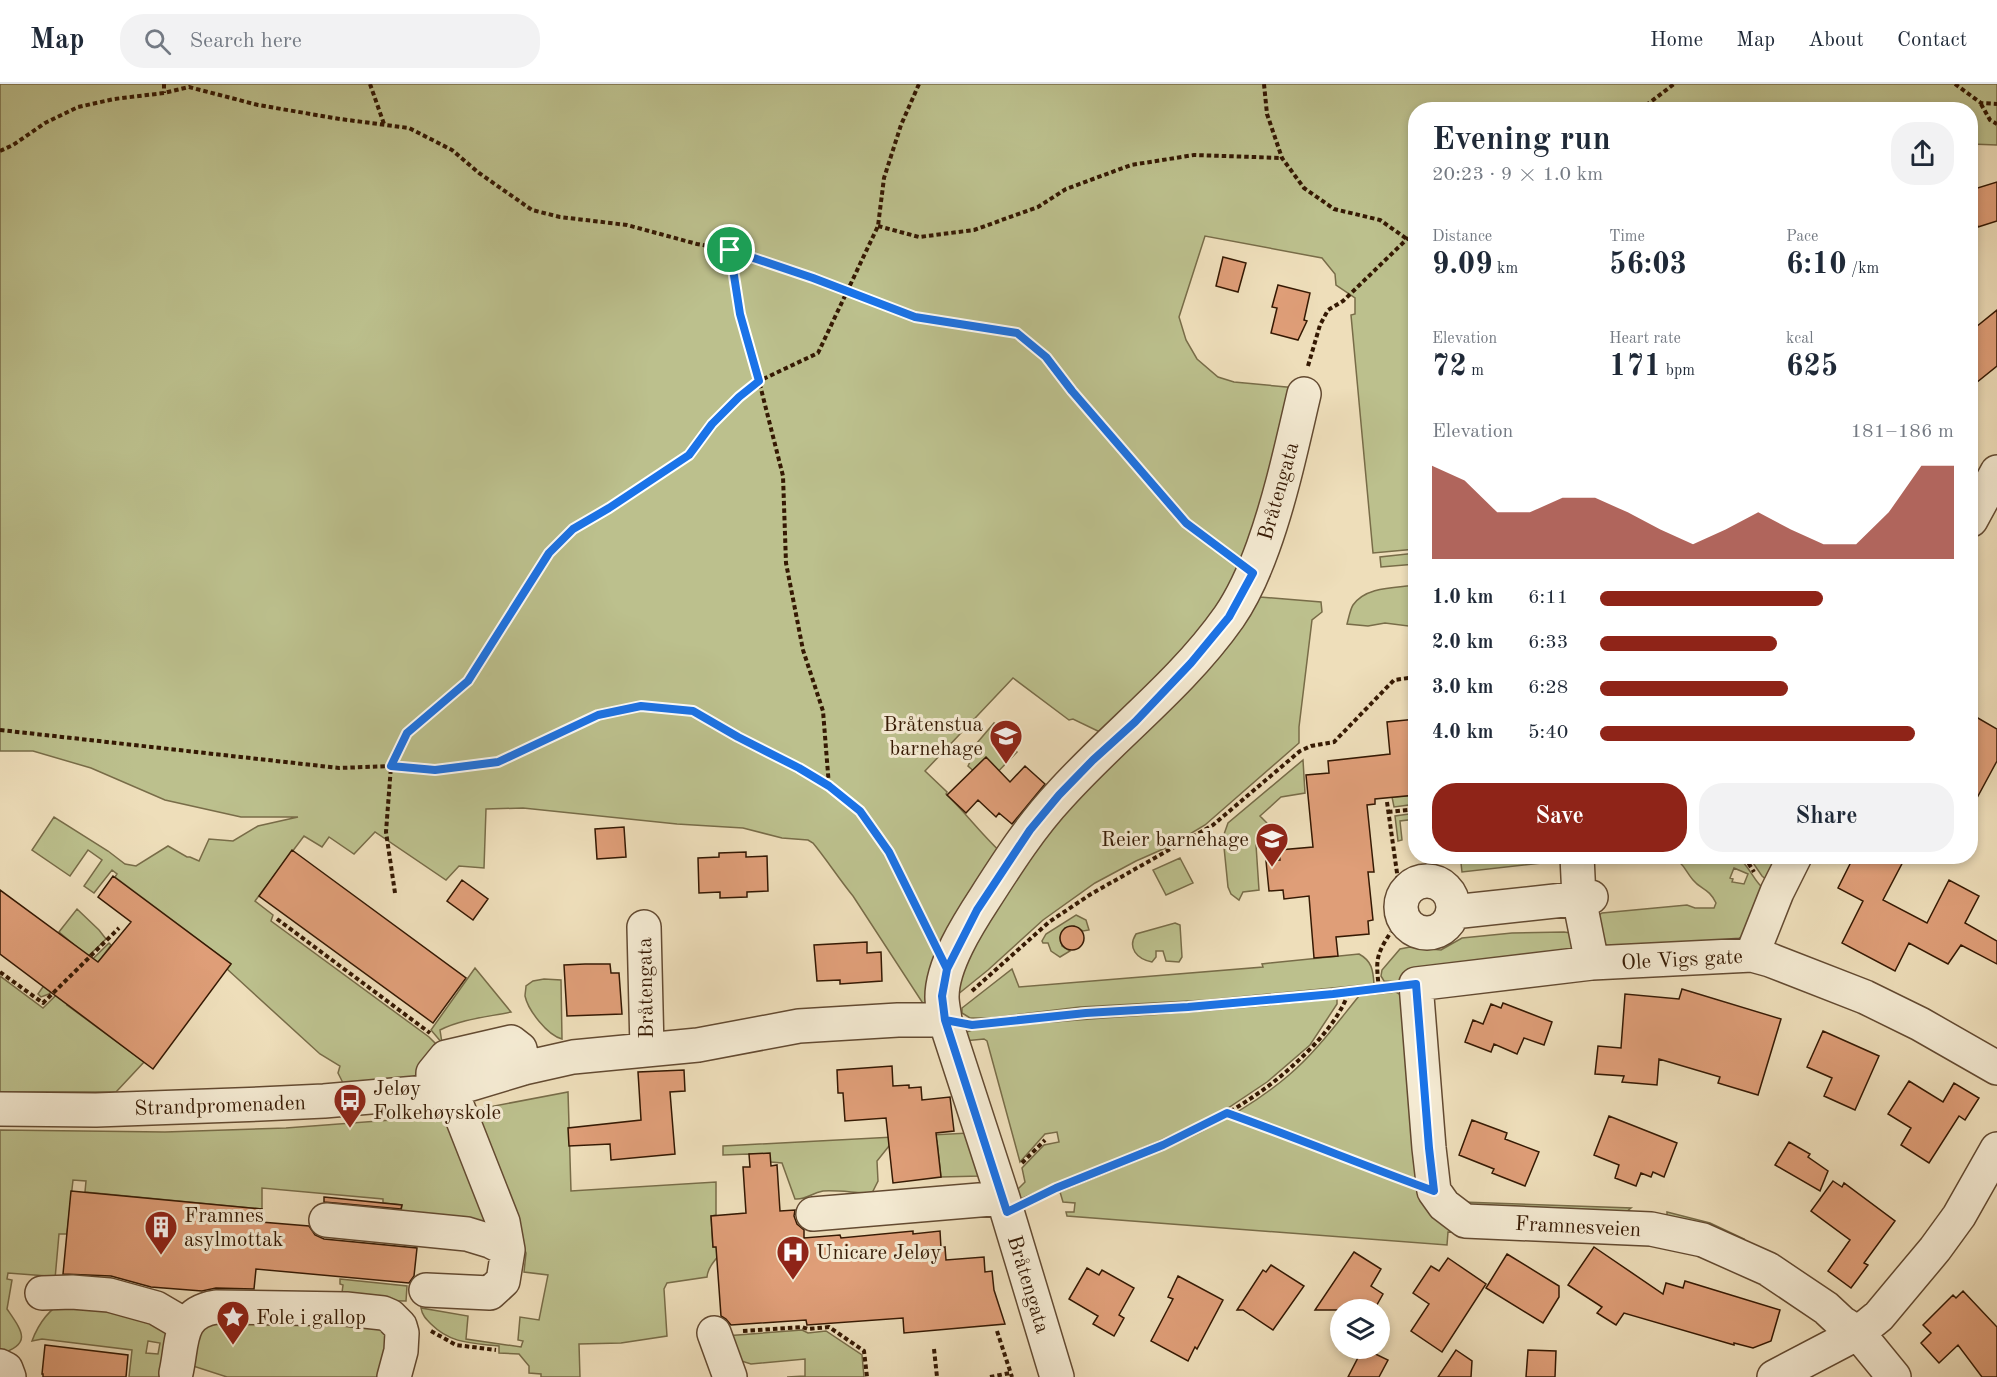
<!DOCTYPE html>
<html lang="en">
<head>
<meta charset="utf-8">
<style>
	:root { --surface:#fff; --page:#f2f2f3; --text:#1f2937; --muted:#747a83; --line:#e0e1e3; --accent:#8f2418 }
	body { margin:0; font-family:"Old Standard TT",serif; background:var(--page); color:var(--text); height:100vh; display:flex; flex-direction:column; font-size:22px; white-space:nowrap }
	* { box-sizing:border-box; margin:0 }
	p { font-size:20px; color:var(--muted) }
	.icon { flex:none; width:33px; height:33px; fill:none; stroke:currentColor; stroke-width:2; stroke-linecap:round; stroke-linejoin:round }
	.map { position:relative; flex:1; overflow:hidden }
	.side { position:absolute; left:1408px; top:18px; width:570px; height:762px; display:flex; flex-direction:column; background:var(--surface); border-radius:24px; box-shadow:0 3px 9px #0003 }
	.side>* { flex:none }
	.fabs { position:absolute; left:1330px; top:1215px; display:grid; gap:12px }
	.fabs a { display:grid; place-items:center; width:60px; height:60px; border-radius:50%; background:var(--surface); box-shadow:0 3px 9px #0003; font-size:30px }
	.pin { position:absolute; display:grid; place-items:center; width:51px; height:51px; color:#fff; margin:-26px; border:3px solid #fff; border-radius:50%; box-shadow:0 2px 6px #0007 }
	.round { display:grid; place-items:center; flex:none; width:63px; height:63px; border-radius:24px; background:var(--page) }
	.head { display:flex; align-items:center; justify-content:space-between; height:102px; padding:0 24px }
	h1 { font-size:33px; font-weight:600; line-height:45px }
	.metrics { display:grid; grid-template-columns:repeat(3,1fr); gap:9px; height:102px; padding:6px 24px }
	.metrics div { display:grid; align-content:center }
	.metrics b { font-size:30px; font-weight:600 }
	.metrics small { font-size:16px; font-weight:400 }
	.metrics p { font-size:16px }
	.chart { height:168px; padding:12px 24px }
	.chart p { display:flex; justify-content:space-between }
	.chart svg { width:100%; height:108px; margin-top:6px; fill:var(--accent); opacity:.7 }
	.primary-button { display:flex; gap:12px; margin-top:auto; padding:12px 24px }
	.primary-button a { flex:1; height:69px; border-radius:24px; background:var(--accent); color:#fff; font-size:24px; font-weight:600; line-height:69px; text-align:center }
	.primary-button a+a { background:var(--page); color:var(--text) }
	ul { padding:0 24px; list-style:none; font-size:20px }
	li { display:grid; grid-template-columns:96px 72px 1fr; align-items:center; height:45px }
	li i { height:15px; border-radius:8px; background:var(--accent) }
	header { display:flex; align-items:center; gap:36px; box-sizing:border-box; height:84px; padding:0 30px; background:var(--surface); border-bottom:2px solid var(--line) }
	header strong { font-size:28px }
	nav { display:flex; gap:33px; margin-inline-start:auto; font-size:21px }
	.search { width:420px; height:54px; background:var(--page); display:flex; align-items:center; gap:15px; box-sizing:border-box; padding:0 21px; border-radius:24px; color:var(--muted); font-size:22px }
	.map>svg:first-child { display:block }
</style>
</head>
<body>
<header>
<strong>Map</strong>
<div class="search"><svg class="icon" aria-label="search" viewBox="0 0 24 24"><circle cx="10" cy="10" r="6"/><path d="M15 15l6 6"/></svg>Search here</div>
<nav><a>Home</a><a>Map</a><a>About</a><a>Contact</a></nav>
</header>
<div class="map">
<svg width="1997" height="1293" viewBox="0 0 1997 1293">
	<rect width="100%" height="100%" fill="#eedeba"/>
	<filter id="stains"><feTurbulence type="fractalNoise" baseFrequency=".00333" numOctaves="4"/><feColorMatrix values="0 0 0 0 .2 0 0 0 0 .09 0 0 0 0 .02 0 0 0 .5 -.17"/></filter>
	<radialGradient id="worn" r=".72"><stop offset=".6" stop-color="#630" stop-opacity="0"/><stop offset="1" stop-color="#630" stop-opacity=".3"/></radialGradient>
	<path fill="#bcc08d" stroke="#786c48" stroke-width="1.5" fill-rule="evenodd" d="M0,0H1997V61L1971,60V26H1416V465L1373,469L1351,231L1355,230V214L1336,201L1335,190L1322,174L1205,152L1179,233L1186,256L1197,275L1218,293L1234,298L1297,304L1231,521L1102,649L1073,635L1069,636L1013,594L925,687L947,708L946,710C967,730 984,754 1006,773L929,918L924,921L853,812C839,795 827,776 813,759L808,756L782,754L743,744L677,740L523,724L486,725L484,784L459,782L446,796L375,748L354,770L329,753L322,763L304,752L255,817L273,831L271,837L429,953L436,960L440,971L426,993L344,1001L338,989L340,982L320,970L227,885L231,880L115,793L117,790L112,786L94,809L84,802L102,776L88,766L70,792L32,766L54,733L108,767L125,780L136,782L168,762L187,773H190L199,777L209,755L233,757L258,742L298,733H241L165,716L91,684L33,667H0Z
		M1416,469V480L1381,483L1380,473Z
		M1259,500L1260,513L1321,518L1322,528L1312,536L1299,643V659L1205,741L1170,762L1136,777L1095,799L1043,836L988,886L957,911L951,890L1020,768Z
		M1416,501V543L1385,539L1368,542L1347,540C1349,533 1350,526 1353,521C1366,502 1396,504 1416,501Z
		M994,639L1009,648L1003,656L1017,668L987,699L968,682L970,678L965,673Z
		M1303,676L1305,709L1281,713L1260,732L1269,741L1256,761L1259,806L1243,808L1239,816L1231,810L1228,803L1223,753L1228,739Z
		M1416,711V720L1394,723L1392,713Z
		M1416,729V735L1400,737L1402,756L1398,757L1395,732Z
		M1470,773H1569V776L1462,788L1461,779L1470,778Z
		M1669,773H1737C1749,780 1753,797 1765,806L1748,847L1736,857L1610,864L1602,857L1595,834L1602,829L1687,821L1695,824H1714L1716,819C1709,804 1701,806 1693,796C1683,784 1685,779 1669,773ZM1734,784L1748,790L1744,800L1732,798L1733,795L1730,794Z
		M1749,773H1779L1768,797L1762,792Z
		M1180,774L1193,799L1166,811L1153,786Z
		M77,825L99,846L106,855L49,910L41,913L38,910L73,860L59,848Z
		M1076,831L1086,836L1089,846L1083,847L1074,842L1065,844L1060,853L1062,862L1070,867L1060,873L1051,867L1048,859H1043L1042,857L1046,850Z
		M1175,839L1180,841L1182,873L1179,878L1166,877L1163,867H1156V873L1152,878C1137,875 1127,864 1136,850Z
		M1564,848L1571,849L1575,865L1401,898L1384,897L1381,892L1382,886L1400,865L1410,863L1441,866L1462,854L1512,849Z
		M109,859L111,861L67,921L144,978L116,1008H0V892L43,924Z
		M1359,870C1372,877 1373,886 1374,900L1207,916L1080,923L990,934H970L962,929V924L1012,885L1019,903L1263,883L1262,880L1270,879Z
		M475,884L511,928C487,933 462,935 440,946L442,959L431,946Z
		M544,895L561,896L562,955C547,951 528,926 525,912C525,910 526,904 526,902L533,897Z
		M1396,908L1401,911L1425,1105L1563,1154L1448,1148L1447,1161L1067,1132L1066,1128H1074L1075,1119L1063,1118L1060,1108C1139,1075 1224,1047 1289,991C1316,968 1337,939 1359,912Z
		M1337,914V920L1310,961L1267,998L1222,1028L1157,1058L1013,1118L1012,1111L1025,1098L1022,1084L1044,1061L1059,1058L1057,1048L1045,1050L1020,1078L987,957L984,955L964,957V949L975,945C1096,932 1217,929 1337,914Z
		M568,1008L571,1107L716,1098V1131L711,1132L713,1163H725C719,1173 708,1181 707,1193L667,1199L664,1205L667,1252L621,1259L579,1260L580,1293H541V1290L529,1289V1282L519,1270L499,1269V1262C472,1259 451,1260 431,1240C426,1235 422,1231 421,1224L468,1232L466,1255L521,1263L523,1257L518,1256L520,1233L539,1236L548,1191L524,1188L526,1169L473,1026Z
		M444,1032L497,1148L400,1134L402,1121L383,1119V1115L262,1104V1125L85,1108L86,1097L73,1096L67,1150H59L55,1195H49L47,1192L8,1189L7,1195L12,1196L7,1225C22,1247 33,1260 0,1270V1046L165,1048L286,1044Z
		M969,1049L980,1092L941,1093L937,1057L889,1062L877,1077L878,1097L872,1109C856,1109 839,1106 823,1107C811,1109 807,1116 795,1115L782,1079L771,1078L749,1070L723,1071V1062Z
		M1462,1118L1631,1124L1622,1131L1473,1126Z
		M1667,1128L1710,1139L1744,1155L1740,1159L1667,1133Z
		M340,1195L407,1202L406,1217L341,1216L343,1201L340,1200Z
		M66,1216L167,1244L162,1293H129L132,1266L42,1255L32,1257C39,1238 49,1225 66,1216ZM148,1257L160,1259L158,1270L146,1269Z
		M214,1233L392,1244L386,1293H227L193,1282L194,1254Z
		M802,1246L808,1249L826,1247L862,1271L864,1293H787L805,1292V1275L751,1280L735,1275L725,1252Z"/>
	<path fill="#df9e78" stroke="#351903" stroke-width="1.5" d="M1997,98V137L1978,143L1971,121V106Z
		M1223,173L1246,179L1238,208L1216,202Z
		M1278,201L1310,209L1304,236L1307,237L1298,256L1271,249L1277,224L1272,223Z
		M1997,226V282L1971,303V247Z
		M1971,630L1997,645V677L1971,725Z
		M1416,635V711L1375,715V720L1367,721L1374,788H1368L1373,836L1368,837L1369,850L1336,853L1338,872L1314,874L1309,812L1284,815L1283,806L1269,807L1266,777L1280,776L1279,766L1313,763L1306,691L1329,689L1328,677L1390,670L1387,638Z
		M986,673L1010,698L1025,682L1045,700L1012,740L999,729L996,733L978,716L966,729L947,711Z
		M624,743L626,773L597,775L595,745Z
		M292,766L466,894L433,939L259,812Z
		M746,768V773L767,772L768,807L747,808V813L720,814V808L699,809L698,774L719,773V769Z
		M1854,772H1906L1883,816L1927,839L1949,796L1979,812L1965,839L1997,857V880L1961,861L1948,880L1909,859L1895,887L1842,859L1863,817L1838,804Z
		M113,792L231,880L153,985L0,870V806L98,878L131,838L98,813Z
		M462,796L488,815L473,836L447,817Z
		M1060 854a12 12 0 1 1 24 0a12 12 0 1 1-24 0Z
		M867,858V869L881,868L882,897L840,900V896L817,897L814,861Z
		M585,880H610L611,889H619L622,930L567,932L564,881Z
		M1682,905L1781,935L1758,1011L1718,999L1720,993L1659,975L1657,1001L1622,998L1624,992L1595,990L1598,962L1621,964L1625,910L1679,915Z
		M1503,919L1552,938L1544,961L1524,954L1517,970L1494,960L1491,968L1465,958L1473,936L1483,940L1491,920L1501,924Z
		M1823,947L1879,972L1855,1026L1824,1012L1832,994L1807,983Z
		M892,982L893,1002L909,1001V1004L921,1003L922,1016L950,1013L954,1047L936,1049L941,1093L893,1099L886,1034L845,1037L843,1009H838L837,986Z
		M684,986L685,1007L670,1008L675,1070L611,1076L610,1060L569,1062L568,1044L641,1036L638,988Z
		M1909,997L1943,1018L1954,999L1979,1014L1965,1036L1959,1032L1929,1079L1901,1061L1911,1044L1888,1030Z
		M1609,1032L1677,1059L1664,1093L1653,1088L1651,1093L1641,1089L1636,1102L1615,1094L1619,1081L1594,1071Z
		M1472,1036L1507,1049L1505,1055L1539,1068L1525,1102L1492,1089L1494,1085L1459,1071Z
		M1789,1058L1810,1070L1808,1073L1828,1087L1820,1107L1775,1081Z
		M770,1069L771,1082L777,1081L780,1127L795,1126L794,1132L797,1140L804,1146V1154L840,1151L841,1154L913,1147V1150L940,1147L941,1164L945,1163L946,1176L984,1173L985,1188L992,1187L994,1206L1005,1240L904,1249L903,1234L807,1241L806,1236L731,1241L726,1235L721,1232L716,1163H713L711,1132L746,1129L743,1083H750L749,1070Z
		M1833,1097L1842,1103L1844,1099L1895,1137L1864,1179L1868,1181L1851,1204L1828,1187L1850,1156L1811,1127Z
		M71,1107L262,1125L261,1138L309,1142L315,1151L324,1155L417,1164L414,1192L409,1199L256,1185L254,1205L216,1204L202,1207L151,1203L111,1192L63,1190Z
		M324,1113L402,1121L401,1125L324,1118Z
		M1594,1163L1663,1210L1666,1199L1683,1204L1685,1197L1780,1226L1771,1257L1753,1264L1734,1259V1261L1624,1229L1616,1241L1597,1229L1602,1223L1568,1201Z
		M1354,1168L1381,1185L1371,1202L1383,1210L1374,1226H1315Z
		M1507,1170L1559,1202V1213L1543,1239L1486,1204Z
		M1448,1174L1486,1200L1442,1268L1411,1247L1429,1220L1413,1209L1431,1182L1439,1187Z
		M1271,1181L1304,1202L1273,1246L1243,1226H1237L1263,1186L1266,1188Z
		M1087,1184L1099,1191L1102,1186L1134,1204L1119,1231L1124,1234L1114,1252L1093,1240L1098,1232L1069,1215Z
		M1178,1192L1223,1216L1197,1265L1195,1263L1188,1277L1151,1257L1173,1215L1168,1213Z
		M1963,1207L1997,1243V1293H1982L1958,1261L1939,1279L1921,1259L1931,1249L1923,1241L1953,1211L1956,1214Z
		M45,1261L128,1271L126,1293H43V1290H42Z
		M1363,1264L1388,1276L1379,1293H1348Z
		M1456,1266L1472,1277L1471,1293H1438Z
		M1528,1266L1556,1267L1555,1293H1526Z"/>
	<g fill="none" stroke-linecap="round" stroke-linejoin="round">
		<g stroke="#634a31" stroke-width="36">
			<path id="minor" d="M1971,436L1997,388
				M1577,772L1579,814L1592,879
				M1401 823a26 26 0 1 1 52 0a26 26 0 1 1-52 0Z
				M1453,828L1591,813
				M644,843L647,965
				M1752,871L1777,808L1795,772
				M433,1008V989L446,973L511,958L520,965L524,984
				M0,1025L96,1026L260,1020L324,1017L451,1006L524,984L573,973L698,961L799,942L898,936H945
				M813,1130L1003,1114
				M326,1136L467,1150L490,1157L508,1166
				M426,1206L490,1209L503,1197L508,1166L503,1138L451,1006
				M42,1209L72,1208L109,1211L156,1224L185,1241
				M714,1249L730,1293
				M0,1282L6,1285L9,1293
				M176,1289C183,1259 177,1229 216,1223L346,1225L383,1229L390,1232L400,1242L402,1249L401,1267L394,1293
				M1057,1293L1003,1114L945,936C944,928 942,920 942,913C942,881 968,840 985,814C1008,778 1031,742 1060,711C1115,650 1182,600 1229,533C1244,511 1254,488 1263,463C1281,413 1292,361 1304,310
				M1774,1293L1858,1249L1879,1232L1935,1165L1959,1132L1997,1065
				M1894,1293L1858,1249L1841,1238L1826,1224L1768,1185L1703,1156L1651,1145L1465,1137L1444,1121L1434,1107L1429,1064L1416,900L1592,879L1752,871L1770,876L1865,913L1920,940L1997,984"/>
		</g>
		<path stroke="#351903" stroke-width="4" stroke-dasharray="4.5 3" stroke-linecap="butt" d="M164,0V9
			M370,0L384,40
			M1264,0L1267,30L1282,74L1304,104L1334,125L1380,136L1407,155
			M1955,0L1981,19L1997,20
			M1981,20L1990,36L1997,40
			M1640,26L1674,0
			M0,67L13,61L45,39L78,23L114,15L164,9L189,3L258,21L340,35L409,44L452,66L479,89L532,126L560,133L627,141L697,160L730,166L740,230L759,297L783,392L786,479L803,566L823,627L829,702
			M878,142L919,153L974,146L1038,123L1066,105L1131,81L1194,71L1282,74
			M730,166L813,194L915,233L1017,249L1046,273L1072,307L1186,439L1229,471
			M1308,282L1320,241L1328,226L1343,217L1407,155L1416,151
			M0,646L339,684L391,682L435,686L498,678L598,631L641,622L693,627L738,653L799,684L829,702L860,727L889,768L929,850
			M1387,718L1398,796
			M1388,728L1416,725
			M1747,772L1749,780L1754,788
			M395,809L386,748L391,682L407,649L468,597L549,469L573,445L609,424L689,371L712,340L739,313L759,297L818,269L878,142L884,94L901,41L919,0
			M277,835L430,949
			M0,888L43,919L119,844
			M1379,905C1376,877 1375,872 1391,848
			M972,907L1049,838L1091,810L1213,741L1300,667L1311,662L1334,658L1394,596L1416,593
			M977,940L1086,929L1188,923L1388,904
			M1228,1029L1308,1058L1403,1096
			M1022,1079L1045,1056
			M1032,1116C1058,1103 1085,1094 1112,1083C1179,1056 1249,1025 1301,974C1321,955 1339,934 1349,908
			M431,1247L456,1261L496,1266
			M743,1247L802,1243L808,1245L829,1243L864,1267L867,1293
			M997,1247L1012,1293
			M934,1265L937,1293
			M990,1293L1010,1289"/>
		<use href="#minor" stroke="#f4ead2" stroke-width="33"/>
	</g>
	<g fill="none" stroke-linecap="round" stroke-linejoin="round">
		<g stroke="#fff" stroke-width="12">
			<path id="route" d="M730,166L740,230L759,297L739,313L712,340L689,371L609,424L573,445L549,469L468,597L407,649L391,682L435,686L498,678L598,631L641,622L693,627L738,653L799,684L829,702L860,727L889,768L947,885L942,912L945,936L1007,1128L1056,1104L1163,1061L1227,1029C1297,1054 1365,1082 1434,1107L1429,1064L1416,900L1333,910L1188,923L1086,929L972,941L945,936L942,912L947,885L977,826L1030,746L1059,711L1093,676L1135,638L1191,579L1229,533L1253,489L1186,439L1072,307L1046,273L1017,249L915,233L813,194L730,166"/>
		</g>
		<use href="#route" stroke="#1a73e8" stroke-width="8"/>
	</g>
	<defs>
		<g id="school-pin" transform="scale(1.725)"><path d="M0 17L-7.5 6A9.5 9.5 0 1 1 7.5 6Z" fill="#8f2418" stroke="#f4ead2"/><path d="M0-5L7-2L0 1L-7-2ZM-4 1L0 2.5L4 1V4Q0 6-4 4Z" fill="#fff"/></g>
		<g id="bus-pin" transform="scale(1.725)"><path d="M0 17L-7.5 6A9.5 9.5 0 1 1 7.5 6Z" fill="#8f2418" stroke="#f4ead2"/><path d="M-5-6H5V4H4V6H2V4H-2V6H-4V4H-5ZM-3.5-4V0h7V-4ZM-3.5 1.2v1.5H-2V1.2ZM2 1.2v1.5H3.5V1.2Z" fill="#fff"/></g>
		<g id="building-pin" transform="scale(1.725)"><path d="M0 17L-7.5 6A9.5 9.5 0 1 1 7.5 6Z" fill="#8f2418" stroke="#f4ead2"/><path d="M-4-6H4V6H1V3H-1V6H-4ZM-2.5-4.3h1.7v1.8h-1.7ZM.8-4.3h1.7v1.8H.8ZM-2.5-1h1.7V.8h-1.7ZM.8-1h1.7V.8H.8Z" fill="#fff"/></g>
		<g id="hospital-pin" transform="scale(1.725)"><path d="M0 17L-7.5 6A9.5 9.5 0 1 1 7.5 6Z" fill="#8f2418" stroke="#f4ead2"/><path d="M-5-5h3v3.5h4V-5h3V5h-3V1.5h-4V5h-3Z" fill="#fff"/></g>
		<g id="sight-pin" transform="scale(1.725)"><path d="M0 17L-7.5 6A9.5 9.5 0 1 1 7.5 6Z" fill="#8f2418" stroke="#f4ead2"/><path d="M0-6L1.8-2.2L6-1.7L2.9 1.2L3.7 5.4L0 3.3L-3.7 5.4L-2.9 1.2L-6-1.7L-1.8-2.2Z" fill="#fff"/></g>
	</defs>
	<g fill-rule="evenodd">
		<use href="#school-pin" x="1006" y="652"/>
		<use href="#school-pin" x="1272" y="755"/>
		<use href="#bus-pin" x="350" y="1016"/>
		<use href="#building-pin" x="161" y="1143"/>
		<use href="#hospital-pin" x="793" y="1168"/>
		<use href="#sight-pin" x="233" y="1233"/>
	</g>
	<g text-anchor="middle" stroke-width="6" stroke-linejoin="round" paint-order="stroke">
		<g font-size="21" fill="#351903" stroke="#f4ead2">
			<text transform="translate(1278 407) rotate(-74)" y="7">Bråtengata</text>
			<text transform="translate(1682 875) rotate(-3)" y="7">Ole Vigs gate</text>
			<text transform="translate(645 904) rotate(-91)" y="7">Bråtengata</text>
			<text transform="translate(220 1021) rotate(-2)" y="7">Strandpromenaden</text>
			<text transform="translate(1578 1142) rotate(3)" y="7">Framnesveien</text>
			<text transform="translate(1029 1200) rotate(73)" y="7">Bråtengata</text>
		</g>
		<g font-size="21" fill="#351903" stroke="#f4ead2" text-anchor="start">
			<text x="983" y="647" text-anchor="end">Bråtenstua<tspan x="983" dy="24">barnehage</tspan></text>
			<text x="1249" y="762" text-anchor="end">Reier barnehage</text>
			<text x="373" y="1011">Jeløy<tspan x="373" dy="24">Folkehøyskole</tspan></text>
			<text x="184" y="1138">Framnes<tspan x="184" dy="24">asylmottak</tspan></text>
			<text x="816" y="1175">Unicare Jeløy</text>
			<text x="256" y="1240">Fole i gallop</text>
		</g>
	</g>
	<rect width="100%" height="100%" filter="url(#stains)"/>
	<rect width="100%" height="100%" fill="url(#worn)"/>
</svg>
<div class="fabs">
<a><svg class="icon" aria-label="layers" viewBox="0 0 24 24"><path d="M12 4l9 5-9 5-9-5zM3 14l9 5 9-5"/></svg></a>
</div>
<div class="pin" style="left:730px;top:166px;background:#1e9e55"><svg class="icon" aria-label="arrive" viewBox="0 0 24 24"><path d="M6 21V4h12l-3 4 3 4H6"/></svg></div>
<section class="side">
<div class="head"><div><h1>Evening run</h1><p>20:23 · 9 × 1.0 km</p></div><a class="round"><svg class="icon" aria-label="share" viewBox="0 0 24 24"><path d="M12 15V3M7 8l5-5 5 5M5 13v7h14v-7"/></svg></a></div>
<div class="metrics">
<div><p>Distance</p><b>9.09<small> km</small></b></div>
<div><p>Time</p><b>56:03</b></div>
<div><p>Pace</p><b>6:10<small> /km</small></b></div>
</div>
<div class="metrics">
<div><p>Elevation</p><b>72<small> m</small></b></div>
<div><p>Heart rate</p><b>171<small> bpm</small></b></div>
<div><p>kcal</p><b>625</b></div>
</div>
<div class="chart"><p><span>Elevation</span>181–186 m</p>
<svg viewBox="0 0 160 44" preserveAspectRatio="none"><path d="M0 44V6L10 12L20 25L30 25L40 19L50 19L60 25L70 32L80 38L90 32L100 25L110 32L120 38L130 38L140 25L150 6L160 6V44z"/></svg>
</div>
<ul>
<li><b>1.0 km</b>6:11<i style="width:63%"></i></li>
<li><b>2.0 km</b>6:33<i style="width:50%"></i></li>
<li><b>3.0 km</b>6:28<i style="width:53%"></i></li>
<li><b>4.0 km</b>5:40<i style="width:89%"></i></li>
</ul>
<div class="primary-button"><a>Save</a><a>Share</a></div>
</section>
</div>
</body>
</html>
